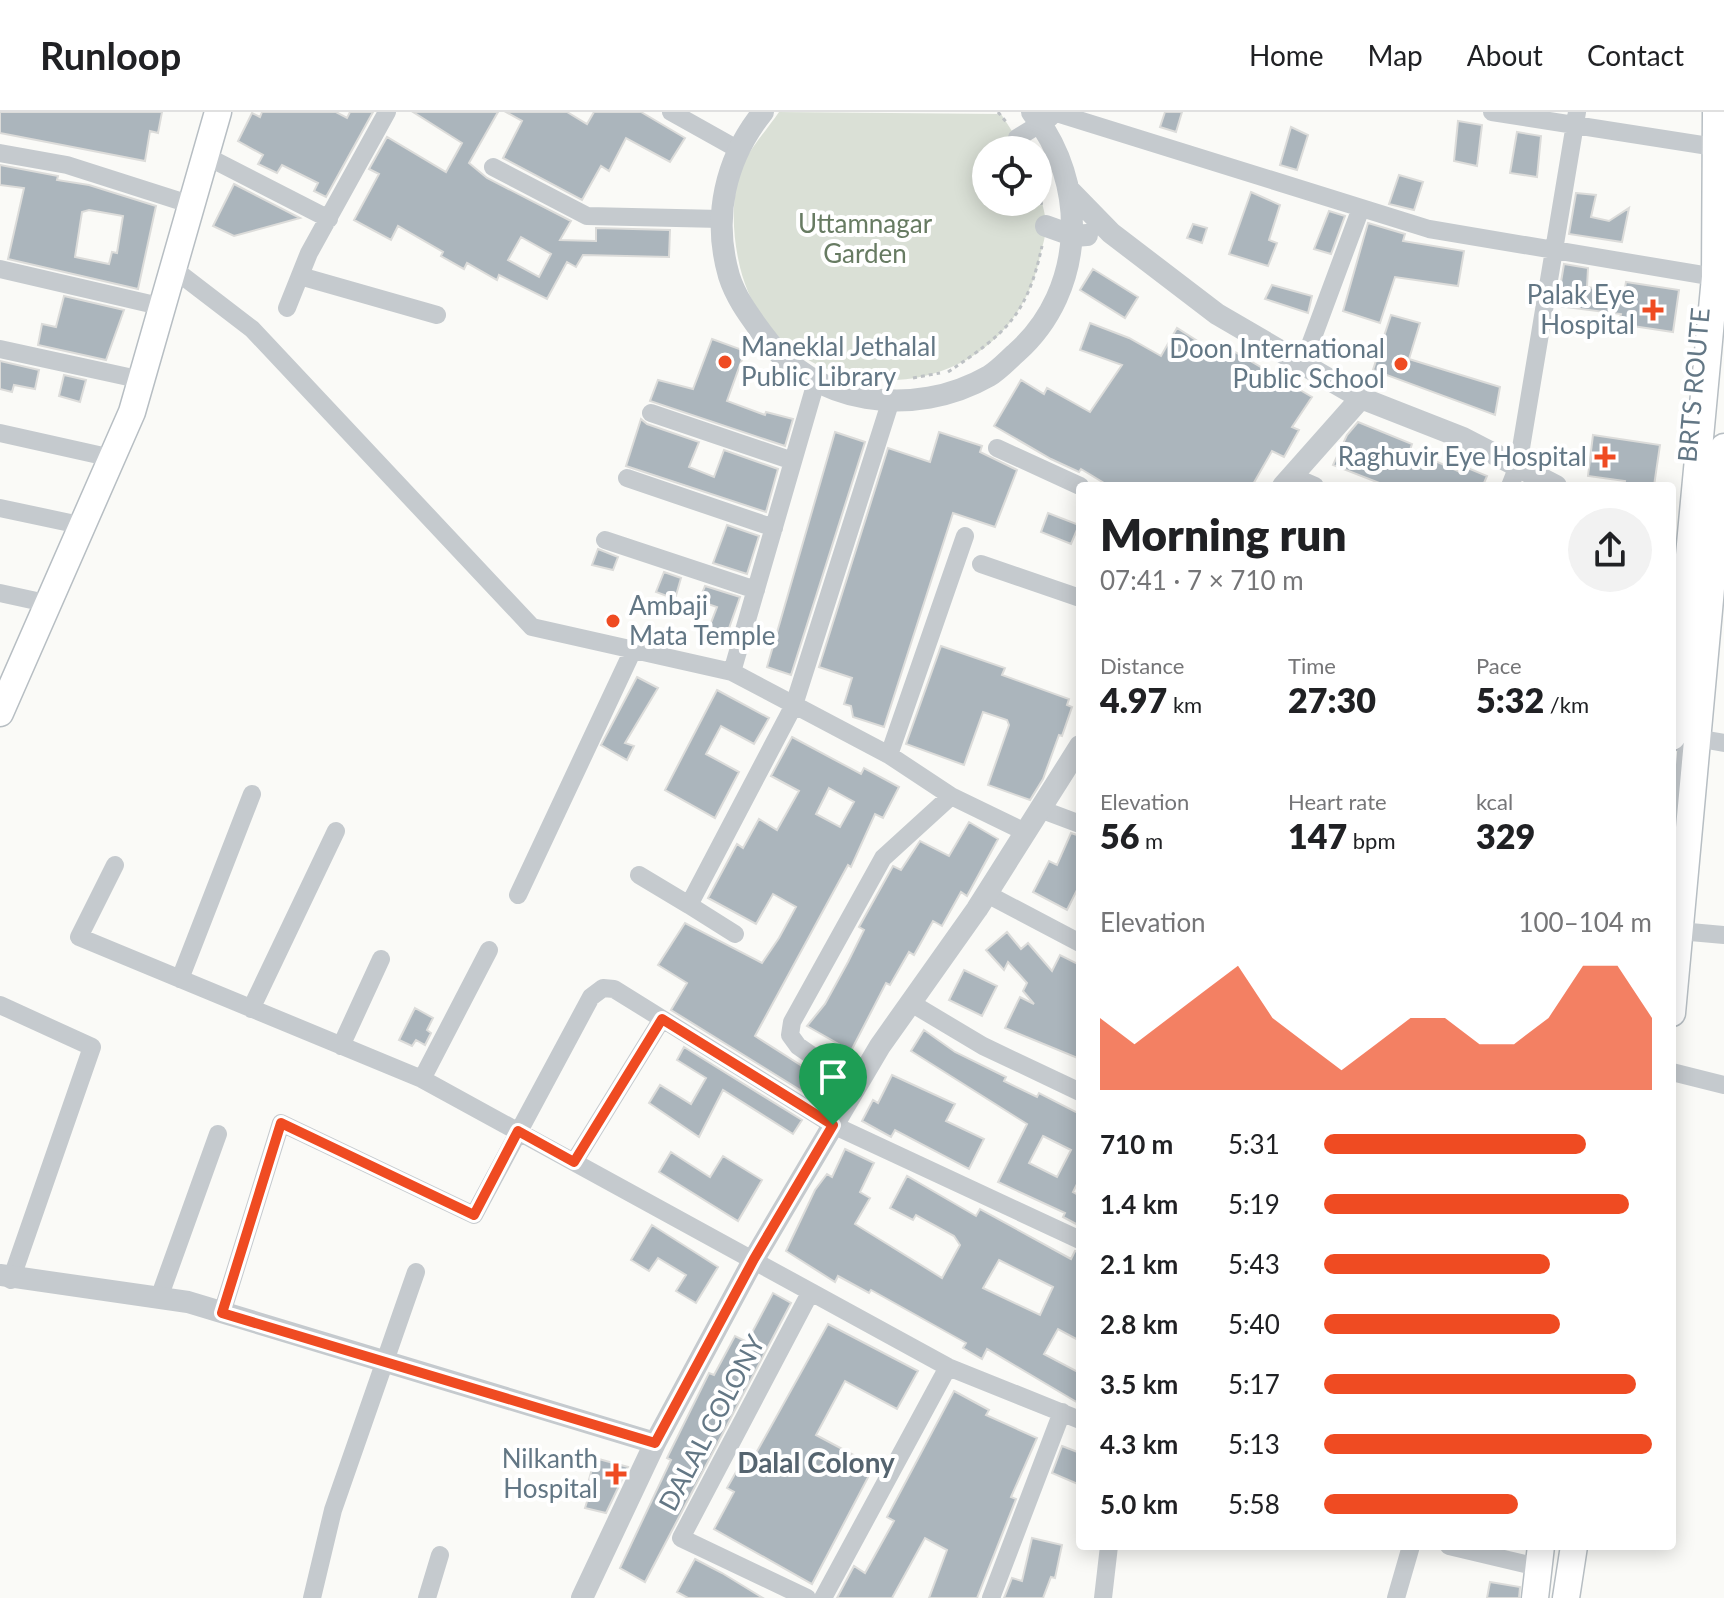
<!DOCTYPE html>
<html lang="en">
<head>
<meta charset="utf-8">
<style>
	:root { --surface:#fff; --page:#f2f2f2; --text:#202124; --muted:#757577; --line:#e0e0e0; --accent:#ef4b22 }
	body { margin:0; font-family:Lato,sans-serif; background:var(--page); color:var(--text); height:100vh; display:flex; flex-direction:column; font-size:30px; white-space:nowrap }
	* { box-sizing:border-box; margin:0 }
	p { font-size:26px; color:var(--muted) }
	.icon { flex:none; width:44px; height:44px; fill:none; stroke:currentColor; stroke-width:2; stroke-linecap:round; stroke-linejoin:round }
	.map { position:relative; flex:1; overflow:hidden }
	.side { position:absolute; left:1076px; top:370px; width:600px; height:1068px; display:flex; flex-direction:column; background:var(--surface); border-radius:8px; box-shadow:0 4px 20px #0003 }
	.side>* { flex:none }
	.controls { position:absolute; left:972px; top:24px; display:grid; gap:16px }
	.controls a { display:grid; place-items:center; width:80px; height:80px; border-radius:50%; background:var(--surface); box-shadow:0 4px 20px #0003; font-size:40px }
	.pin { position:absolute; display:grid; place-items:center; width:68px; height:68px; color:#fff; margin:-82px -34px; border-radius:50% 50% 50% 0; rotate:-45deg; box-shadow:0 0 8px #0007 }
	.pin .icon { rotate:45deg }
	.round { display:grid; place-items:center; flex:none; width:84px; height:84px; border-radius:42px; background:var(--page) }
	.head { display:flex; align-items:center; justify-content:space-between; height:136px; padding:0 24px }
	h1 { font-size:44px; font-weight:800; line-height:60px }
	.metrics { display:grid; grid-template-columns:repeat(3,1fr); gap:12px; height:136px; padding:8px 24px }
	.metrics div { display:grid; align-content:center }
	.metrics b { font-size:34px; font-weight:800 }
	.metrics small { font-size:22px; font-weight:400 }
	.metrics p { font-size:22px }
	.chart { height:224px; padding:16px 24px }
	.chart p { display:flex; justify-content:space-between }
	.chart svg { width:100%; height:144px; margin-top:8px; fill:var(--accent); opacity:.7 }
	ul { padding:0 24px; list-style:none; font-size:26px }
	li { display:grid; grid-template-columns:128px 96px 1fr; align-items:center; height:60px }
	li i { height:20px; border-radius:10px; background:var(--accent) }
	header { display:flex; align-items:center; gap:48px; box-sizing:border-box; height:112px; padding:0 40px; background:var(--surface); border-bottom:2px solid var(--line) }
	header strong { font-size:38px }
	nav { display:flex; gap:44px; margin-inline-start:auto; font-size:28px }
	.map>svg:first-child { display:block }
</style>
</head>
<body>
<header>
<strong>Runloop</strong>
<nav><a>Home</a><a>Map</a><a>About</a><a>Contact</a></nav>
</header>
<div class="map">
<svg width="1724" height="1486" viewBox="0 0 1724 1486">
	<rect width="100%" height="100%" fill="#fafaf7"/>
	<path fill="#dae0d6" d="M779,0L1001,2L1024,38H986V90H1038V73C1040,86 1046,101 1046,114C1046,124 1042,135 1040,144C1006,309 769,310 738,146C732,116 731,80 744,50C753,33 768,16 779,0Z"/>
	<path fill="#abb5bc" stroke="#dcdcda" stroke-width="2" fill-rule="evenodd" d="M0,0H162L158,21L150,19L145,49L0,21Z
		M262,0H336L347,6L350,0H373L326,85L314,79L318,71L282,53L277,61L258,52L263,43L238,29L252,1L260,5Z
		M413,0H498L469,51L487,66L571,109L560,128L596,129V116L670,118L669,145L583,143L576,155L567,150L547,187L499,163L497,168L467,151L464,157L441,144L443,140L398,114L391,128L354,108L379,62L369,57L387,25L446,60L462,31ZM521,125L551,142L539,165L508,148Z
		M506,0H567L587,12L594,0H641L685,26L670,50L626,26L609,59L601,54L582,88L503,46L522,9Z
		M1165,0H1182L1176,20L1160,15Z
		M1458,9L1482,13L1477,54L1454,49Z
		M1291,15L1308,23L1297,58L1280,53Z
		M1517,20L1541,24L1537,65L1510,61Z
		M0,53L58,64L57,68L89,73L156,94L138,177L8,147L24,76L0,73ZM89,98L123,104L117,141L112,140L109,152L75,145L82,100Z
		M1399,63L1423,70L1414,98L1389,92Z
		M234,72L300,106L234,124L213,114Z
		M1251,80L1280,93L1269,128L1277,131L1268,154L1229,142Z
		M1576,81L1596,83L1591,105L1609,109L1629,96L1622,130L1569,122Z
		M1329,99L1345,104L1331,142L1314,137Z
		M1368,111L1405,122L1403,129L1464,139L1458,174L1395,165L1380,211L1343,199Z
		M1193,112L1207,116L1202,131L1187,126Z
		M1564,152L1588,156L1587,175L1624,181L1626,170L1679,178L1673,220L1619,212L1621,202L1557,194Z
		M1093,157L1138,185L1125,206L1080,178Z
		M1272,173L1312,184L1308,201L1265,187Z
		M64,184L124,198L106,248L38,233L42,212L56,215Z
		M1391,203L1420,211L1409,247L1500,275L1495,303L1373,258Z
		M1090,211L1129,226L1161,244L1177,216L1218,242L1223,233L1312,285L1292,315L1299,318L1284,345L1272,339L1252,374H1109L1081,357L1079,360L1051,347L994,314L1021,268L1044,282L1047,276L1090,300L1122,253L1080,238Z
		M712,227L745,239L727,289L765,303L766,300L793,307L785,334L650,289L658,268L693,277Z
		M0,249L39,258L35,277L14,273L12,280L0,277Z
		M64,263L86,268L80,290L59,284Z
		M641,307L647,312L699,330L689,355L714,365L724,338L778,357L766,400L626,354Z
		M1358,310L1412,332L1410,338L1460,360L1463,354L1487,364L1484,371L1492,374H1387L1333,353L1347,323Z
		M835,320L865,330L791,563L767,555Z
		M939,320L982,334L980,340L1017,358L995,415L953,401L884,615L853,605L851,594L844,592L852,566L819,555L888,336L930,350Z
		M1593,323L1660,333L1654,374H1624L1625,369L1588,364Z
		M1048,401L1079,413L1071,432L1041,420Z
		M727,413L759,424L747,462L713,451Z
		M598,437L618,445L613,458L592,453Z
		M664,460L681,466L675,487L656,480Z
		M705,474L740,485L722,536L704,529L717,495L699,489Z
		M941,534L1005,556L1002,563L1069,587L1067,593L1072,595L1062,624L1059,623L1043,667L1030,688L988,673L1009,613L1007,608L983,600L964,653L906,632Z
		M637,565L658,576L625,631L634,634L627,648L601,633Z
		M717,578L769,606L754,632L721,614L706,642L739,660L715,706L665,678Z
		M792,625L861,662L864,656L899,675L883,706L875,702L851,755L848,753L755,924L824,968L813,986L671,898L687,871L658,853L685,811L762,851L779,826L796,795L773,782L756,812L708,786L737,732L743,736L759,707L777,718L799,679L771,664ZM829,676L854,690L840,715L816,702Z
		M969,710L998,727L967,784L961,780L942,814L933,809L914,843L909,840L890,873L886,871L851,939L807,914L825,892L848,850L864,818L859,815L893,754L901,758L920,729L949,744Z
		M1071,721L1080,724V772L1067,798L1033,780L1049,749L1057,753Z
		M1007,820L1021,837L1028,831L1052,859L1060,843L1080,853V947L1005,916L1020,885L1034,892L1023,879L1027,871L1008,850L1004,858L986,838Z
		M964,858L997,874L982,904L949,888Z
		M415,896L433,906L427,918L431,921L425,933L416,928L412,934L399,928Z
		M924,918L955,940L1006,965L1004,969L1037,985L1039,981L1080,1002V1066L1073,1080L1080,1084V1114L1063,1105L1065,1101L998,1070L1027,1012L911,939ZM1043,1024L1071,1038L1057,1065L1029,1051Z
		M684,935L802,1008L793,1022L723,978L699,1025L649,991L660,973L691,992L706,966L677,948Z
		M892,963L955,992L946,1009L984,1027L969,1057L895,1018L891,1025L862,1009L873,988L878,991Z
		M845,1037L874,1051L860,1080L870,1086L855,1112L942,1166L960,1133L954,1124L916,1103L913,1108L890,1096L907,1064L976,1104L980,1097L1071,1147L1075,1139L1080,1140V1229L1058,1217L1044,1242L1080,1261V1292L987,1237L982,1247L963,1236L966,1231L871,1178L869,1181L838,1164L835,1170L786,1139L815,1078L827,1062L832,1065ZM999,1148L1053,1175L1040,1203L983,1176Z
		M671,1040L710,1065L723,1044L762,1068L738,1109L659,1060Z
		M652,1113L718,1155L696,1191L676,1179L686,1163L658,1146L649,1159L631,1148Z
		M773,1181L791,1191L645,1470L620,1456L671,1348L667,1346L709,1261L714,1263L735,1224L747,1230Z
		M828,1212L918,1259L897,1297L845,1269L816,1323L874,1354L812,1472L714,1417L734,1380L727,1376L748,1339L755,1343Z
		M954,1279L989,1298L986,1303L1037,1326L1011,1385L1016,1387L977,1486H929L947,1438L925,1426L892,1486H837L854,1454L865,1461L894,1409L887,1405Z
		M1062,1334L1080,1341V1373L1052,1361Z
		M595,1346L628,1355L606,1401L585,1396L589,1383L585,1382Z
		M1032,1426L1062,1433L1055,1466L1051,1465L1043,1486H1004L1012,1466L1022,1469Z
		M695,1447L722,1461L763,1486H688L677,1480Z
		M1490,1470L1520,1475L1519,1486H1487Z"/>
	<g fill="none" stroke-linecap="round" stroke-linejoin="round">
		<g stroke="#b7bec3" stroke-width="29">
			<path id="secondary" d="M0,601L132,300L218,0
				M1672,625L1715,165L1716,0
				M1672,901L1724,335
				M1535,1486L1541,1434
				M1566,1486L1574,1434"/>
		</g>
		<path stroke="#bdc1c4" stroke-width="3" stroke-dasharray="4 4" stroke-linecap="butt" d="M998,0L1007,11
			M1038,73L1042,95
			M948,260C1006,221 1027,204 1042,134
			M913,266L940,261"/>
		<path stroke="#c5cace" stroke-width="9" d="M1672,750L1683,624"/>
		<path stroke="#c5cace" stroke-width="18" d="M671,0L739,38
			M1053,0L1429,117L1715,165
			M1492,0L1715,35
			M1017,26L1051,5
			M0,41L67,53L186,91
			M206,44L329,107
			M493,55L587,104L721,107
			M0,157L155,193
			M175,158L252,217L532,515L732,560
			M300,164L437,203
			M287,196L309,141L387,0
			M0,237L133,266
			M1303,252L1361,96
			M816,270L732,560L889,643L951,684L1025,720
			M651,301L793,349
			M0,321L103,344
			M997,336L1080,374
			M1292,364L1315,374
			M627,366L774,416
			M1510,374L1518,354L1577,0
			M0,396L75,412
			M605,428L756,478
			M981,452L1080,486
			M0,481L41,490
			M1696,626L1724,631
			M889,643L965,424
			M1040,697L1080,712
			M115,753L79,825L422,967
			M639,763L689,793
			M987,782L1080,831
			M518,783L633,538
			M1679,819L1724,823
			M735,822L689,793L794,593L891,288
			M489,838L422,967L948,1255L1080,1308
			M180,867L252,682
			M911,891L983,934L1080,980
			M0,893L92,935L11,1168
			M251,897L336,719
			M341,934L381,847
			M1672,960L1724,973
			M857,975L798,934L790,923L792,910L883,746L951,684
			M574,1050L662,907
			M159,1186L218,1022
			M222,1201L281,1011L474,1103L591,885L603,876L614,877L833,1013L1080,1128
			M1449,1434L1538,1455
			M312,1486L333,1398L416,1160
			M427,1486L440,1443
			M807,1486L681,1426L810,1181
			M823,1486L948,1255
			M991,1486L1062,1300
			M1103,1486L1109,1434
			M1396,1486L1411,1434"/>
		<path stroke="#c5cace" stroke-width="22" d="M763,0C725,47 712,105 729,164C736,186 749,203 762,221C813,294 914,307 989,264C999,258 1008,248 1017,240C1086,178 1089,71 1032,0
			M1071,80L1111,121L1217,202L1361,286L1463,326L1556,374
			M1046,114L1074,124L1087,123
			M1283,374L1361,286
			M0,1163L188,1190L655,1331
			M582,1486L655,1331L754,1147L880,934L977,797L1080,634"/>
		<use href="#secondary" stroke="#fff" stroke-width="26"/>
	</g>
	<g fill="none" stroke-linecap="round" stroke-linejoin="round">
		<g stroke="#fff" stroke-width="16">
			<path id="route" d="M662,907L833,1013L754,1147L655,1331L222,1201L281,1011L474,1103L518,1019L574,1050Z"/>
		</g>
		<use href="#route" stroke="#ef4b22" stroke-width="10"/>
	</g>
	<g fill="#ef4b22" stroke="#fff" stroke-width="3">
		<path d="M1649 186h8v8h8v8h-8v8h-8v-8h-8v-8h8z"/>
		<circle cx="725" cy="250" r="8"/>
		<circle cx="1401" cy="252" r="8"/>
		<path d="M1601 333h8v8h8v8h-8v8h-8v-8h-8v-8h8z"/>
		<circle cx="613" cy="509" r="8"/>
		<path d="M612 1350h8v8h8v8h-8v8h-8v-8h-8v-8h8z"/>
	</g>
	<g text-anchor="middle" stroke-width="8" stroke-linejoin="round" paint-order="stroke">
		<g font-size="26" fill="#677b62" stroke="#fff">
			<text x="865" y="121">Uttamnagar<tspan x="865" dy="30">Garden</tspan></text>
		</g>
		<g font-size="26" fill="#637785" stroke="#fff" text-anchor="end">
			<text x="1635" y="192">Palak Eye<tspan x="1635" dy="30">Hospital</tspan></text>
			<text x="741" y="244" text-anchor="start">Maneklal Jethalal<tspan x="741" dy="30">Public Library</tspan></text>
			<text x="1385" y="246">Doon International<tspan x="1385" dy="30">Public School</tspan></text>
			<text x="1587" y="354">Raghuvir Eye Hospital</text>
			<text x="629" y="503" text-anchor="start">Ambaji<tspan x="629" dy="30">Mata Temple</tspan></text>
			<text x="598" y="1356">Nilkanth<tspan x="598" dy="30">Hospital</tspan></text>
		</g>
		<g font-size="26" fill="#637785" stroke="#fff">
			<text transform="translate(1694 273) rotate(-85)" y="9">BRTS ROUTE</text>
			<text transform="translate(712 1311) rotate(-62)" y="9">DALAL COLONY</text>
		</g>
		<g font-size="28" font-weight="bold" fill="#55646f" stroke="#fff">
			<text x="816" y="1361">Dalal Colony</text>
		</g>
	</g>
</svg>
<div class="controls">
<a><svg class="icon" aria-label="locate" viewBox="0 0 24 24"><circle cx="12" cy="12" r="6"/><path d="M12 2v4M12 18v4M2 12h4M18 12h4"/></svg></a>
</div>
<div class="pin" style="left:833px;top:1013px;background:#1e9e55"><svg class="icon" aria-label="arrive" viewBox="0 0 24 24"><path d="M6 21V4h12l-3 4 3 4H6"/></svg></div>
<section class="side">
<div class="head"><div><h1>Morning run</h1><p>07:41 · 7 × 710 m</p></div><a class="round"><svg class="icon" aria-label="share" viewBox="0 0 24 24"><path d="M12 15V3M7 8l5-5 5 5M5 13v7h14v-7"/></svg></a></div>
<div class="metrics">
<div><p>Distance</p><b>4.97<small> km</small></b></div>
<div><p>Time</p><b>27:30</b></div>
<div><p>Pace</p><b>5:32<small> /km</small></b></div>
</div>
<div class="metrics">
<div><p>Elevation</p><b>56<small> m</small></b></div>
<div><p>Heart rate</p><b>147<small> bpm</small></b></div>
<div><p>kcal</p><b>329</b></div>
</div>
<div class="chart"><p><span>Elevation</span>100–104 m</p>
<svg viewBox="0 0 160 44" preserveAspectRatio="none"><path d="M0 44V22L10 30L20 22L30 14L40 6L50 22L60 30L70 38L80 30L90 22L100 22L110 30L120 30L130 22L140 6L150 6L160 22V44z"/></svg>
</div>
<ul>
<li><b>710 m</b>5:31<i style="width:80%"></i></li>
<li><b>1.4 km</b>5:19<i style="width:93%"></i></li>
<li><b>2.1 km</b>5:43<i style="width:69%"></i></li>
<li><b>2.8 km</b>5:40<i style="width:72%"></i></li>
<li><b>3.5 km</b>5:17<i style="width:95%"></i></li>
<li><b>4.3 km</b>5:13<i style="width:100%"></i></li>
<li><b>5.0 km</b>5:58<i style="width:59%"></i></li>
</ul>
</section>
</div>
</body>
</html>
